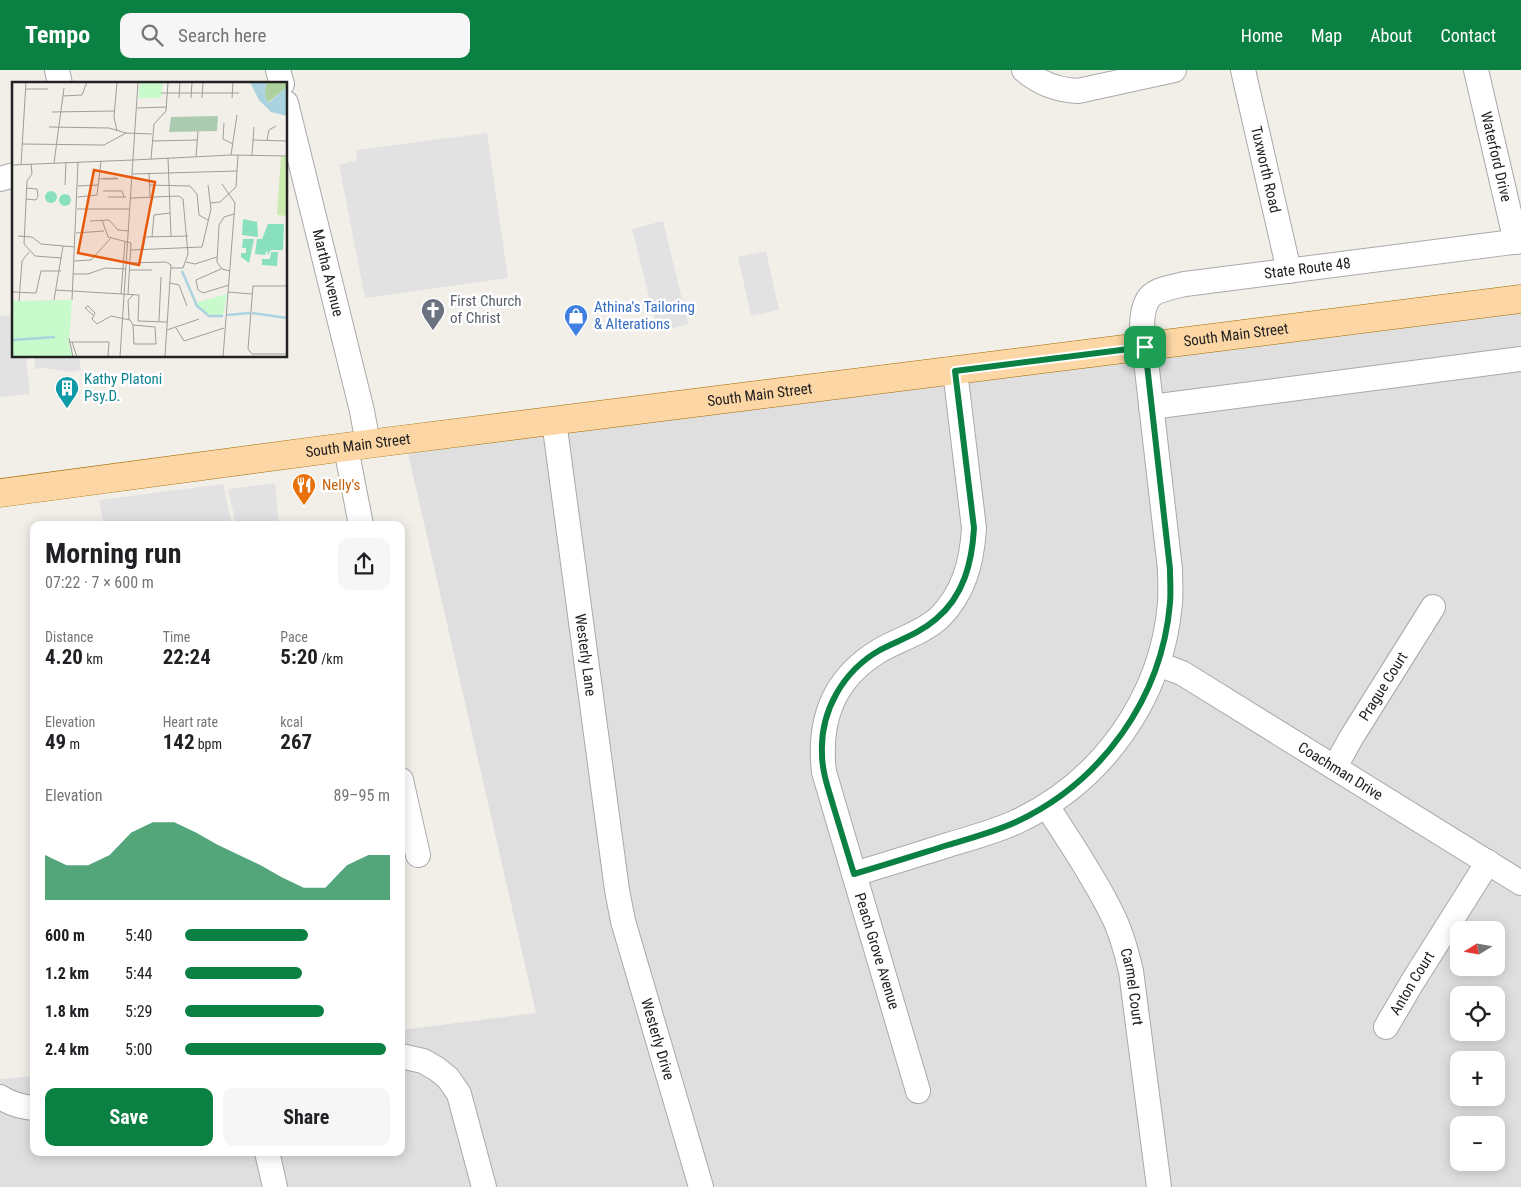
<!DOCTYPE html>
<html lang="en">
<head>
<meta charset="utf-8">
<style>
	:root { --surface:#fff; --page:#f6f6f6; --text:#202124; --muted:#757577; --accent:#0b8043 }
	body { margin:0; font-family:"Roboto Condensed",sans-serif; background:var(--page); color:var(--text); height:100vh; display:flex; flex-direction:column; font-size:19px; white-space:nowrap }
	* { box-sizing:border-box; margin:0 }
	p { font-size:16px; color:var(--muted) }
	.icon { flex:none; width:28px; height:28px; fill:none; stroke:currentColor; stroke-width:2; stroke-linecap:round; stroke-linejoin:round }
	.map { position:relative; flex:1; overflow:hidden }
	.drawer { position:absolute; left:30px; top:451px; width:375px; height:635px; display:flex; flex-direction:column; background:var(--surface); border-radius:10px; box-shadow:0 2px 12px #0003 }
	.drawer>* { flex:none }
	.needle { width:32px; rotate:259deg }
	.buttons { position:absolute; left:1450px; top:851px; display:grid; gap:10px }
	.buttons a { display:grid; place-items:center; width:55px; height:55px; border-radius:10px; background:var(--surface); box-shadow:0 2px 12px #0003; font-size:25px }
	.pin { position:absolute; display:grid; place-items:center; width:42px; height:42px; color:#fff; margin:-21px; border-radius:10px; box-shadow:0 2px 8px #0006 }
	.round { display:grid; place-items:center; flex:none; width:52px; height:52px; border-radius:10px; background:var(--page) }
	.overview { display:flex; align-items:center; justify-content:space-between; height:85px; padding:0 15px }
	h1 { font-size:28px; font-weight:700; line-height:38px }
	.metrics { display:grid; grid-template-columns:repeat(3,1fr); gap:8px; height:85px; padding:5px 15px }
	.metrics div { display:grid; align-content:center }
	.metrics b { font-size:21px; font-weight:700 }
	.metrics small { font-size:14px; font-weight:400 }
	.metrics p { font-size:14px }
	.chart { height:140px; padding:10px 15px }
	.chart p { display:flex; justify-content:space-between }
	.chart svg { width:100%; height:90px; margin-top:5px; fill:var(--accent); opacity:.7 }
	.cta { display:flex; gap:10px; margin-top:auto; padding:10px 15px }
	.cta a { flex:1; height:58px; border-radius:10px; background:var(--accent); color:#fff; font-size:20px; font-weight:700; line-height:58px; text-align:center }
	.cta a+a { background:var(--page); color:var(--text) }
	ul { padding:0 15px; list-style:none; font-size:16px }
	li { display:grid; grid-template-columns:80px 60px 1fr; align-items:center; height:38px }
	li i { height:12px; border-radius:6px; background:var(--accent) }
	header { display:flex; align-items:center; gap:30px; box-sizing:border-box; height:70px; padding:0 25px; background:var(--accent); color:#fff }
	header strong { font-size:24px }
	nav { display:flex; gap:28px; margin-inline-start:auto; font-size:18px }
	.search { width:350px; height:45px; background:var(--page); display:flex; align-items:center; gap:12px; box-sizing:border-box; padding:0 18px; border-radius:10px; color:var(--muted); font-size:19px }
	.map>svg:first-child { display:block }
</style>
</head>
<body>
<header>
<strong>Tempo</strong>
<div class="search"><svg class="icon" aria-label="search" viewBox="0 0 24 24"><circle cx="10" cy="10" r="6"/><path d="M15 15l6 6"/></svg>Search here</div>
<nav><a>Home</a><a>Map</a><a>About</a><a>Contact</a></nav>
</header>
<div class="map">
<svg width="1521" height="1117" viewBox="0 0 1521 1117">
	<rect width="100%" height="100%" fill="#f2efe9"/>
	<path fill="#e0dfdf" fill-rule="evenodd" d="M1521,233V1117H0V1009L34,1006V1082H401V960L536,943L405,370ZM1459,860H1496V898H1459ZM1459,925H1496V962H1459ZM1459,990H1496V1028H1459ZM1459,1055H1496V1092H1459Z"/>
	<path fill="#e2e2e2" d="M487,63L508,208L365,228L339,95L357,90L356,80Z
		M663,151L688,254L658,262L632,159Z
		M766,181L779,240L751,246L738,187Z
		M14,245V286H26L30,324L0,327V246Z
		M34,286H79L81,300L71,302L45,298L35,299Z
		M275,413L279,455H236L228,419Z
		M223,414L232,455H104L99,430Z"/>
	<g fill="none" stroke-linecap="round" stroke-linejoin="round">
		<g stroke="#a9a9a9" stroke-width="26">
			<g id="minor">
				<path d="M57,0L60,14"/>
				<path d="M278,0L282,14"/>
				<path d="M1024,0C1040,14 1057,20 1078,21L1174,0"/>
				<path id="s1" d="M1243,0L1289,201"/>
				<path id="s2" d="M1476,0L1516,172"/>
				<path id="s3" d="M286,33L362,341L368,374"/>
				<path d="M0,109L14,105"/>
				<path d="M1151,337L1521,289"/>
				<path id="s4" d="M554,351L617,820L623,851L701,1117"/>
				<path d="M346,378L361,455"/>
				<path id="s5" d="M1158,594L1182,603L1521,813"/>
				<path id="s6" d="M1335,697L1351,668L1433,537"/>
				<path d="M401,710L418,785"/>
				<path id="s7" d="M1047,736C1069,771 1093,805 1111,842C1121,861 1126,881 1131,901L1159,1117"/>
				<path id="s8" d="M854,804C885,795 916,785 948,775C971,768 994,762 1016,752C1102,712 1162,628 1170,533C1171,522 1170,510 1170,499L1142,256C1143,221 1155,221 1185,214L1521,171"/>
				<path id="s9" d="M1386,957L1413,911L1488,792"/>
				<path d="M401,986L423,991L437,999L448,1008L459,1024L484,1117"/>
				<path d="M918,1021L824,702C818,650 833,609 879,581C899,569 921,564 939,548C964,523 972,492 974,458L955,301"/>
				<path d="M0,1027C11,1034 21,1037 34,1038"/>
				<path d="M267,1082L275,1117"/>
			</g>
		</g>
		<g stroke="#a06b00" stroke-width="29">
			<g id="major">
				<path id="s10" d="M0,423L368,374L1521,229"/>
			</g>
		</g>
		<use href="#minor" stroke="#fff" stroke-width="24"/>
		<use href="#major" stroke="#fcd6a4" stroke-width="28"/>
	</g>
	<g fill="none" stroke-linecap="round" stroke-linejoin="round">
		<g stroke="#fff" stroke-width="10">
			<path id="route" d="M1145,277L1170,499C1170,510 1171,522 1170,533C1162,628 1102,712 1016,752C994,762 971,768 948,775C916,785 885,795 854,804C847,781 840,758 833,735C828,718 822,701 822,684C820,641 843,601 880,580C899,570 919,564 936,549C964,526 972,492 974,458L955,301Z"/>
		</g>
		<use href="#route" stroke="#0b8043" stroke-width="6"/>
	</g>
	<defs>
		<g id="church-pin" transform="scale(1.25)"><path d="M0 17L-7.5 6A9.5 9.5 0 1 1 7.5 6Z" fill="#6b7280" stroke="#fff"/><path d="M-1.2-6h2.4v3.5h3.3v2.4h-3.3V6h-2.4V-.1h-3.3v-2.4h3.3Z" fill="#fff"/></g>
		<g id="shop-pin" transform="scale(1.25)"><path d="M0 17L-7.5 6A9.5 9.5 0 1 1 7.5 6Z" fill="#3f7fe0" stroke="#fff"/><path d="M-5-2.5h2.3a2.7 3.5 0 0 1 5.4 0H5L5.5 6h-11ZM-1.5-2.5h3a1.5 2.3 0 0 0-3 0Z" fill="#fff"/></g>
		<g id="building-pin" transform="scale(1.25)"><path d="M0 17L-7.5 6A9.5 9.5 0 1 1 7.5 6Z" fill="#0f9aa8" stroke="#fff"/><path d="M-4-6H4V6H1V3H-1V6H-4ZM-2.5-4.3h1.7v1.8h-1.7ZM.8-4.3h1.7v1.8H.8ZM-2.5-1h1.7V.8h-1.7ZM.8-1h1.7V.8H.8Z" fill="#fff"/></g>
		<g id="restaurant-pin" transform="scale(1.25)"><path d="M0 17L-7.5 6A9.5 9.5 0 1 1 7.5 6Z" fill="#e8710a" stroke="#fff"/><path d="M-5-6h1v4h1v-4h1v4h1v-4h1v5L-1.5 .5V6h-2V.5L-5-1ZM5-6V6H3V1.5H1.5Q1.5-4 5-6Z" fill="#fff"/></g>
	</defs>
	<g fill-rule="evenodd">
		<use href="#church-pin" x="433" y="240"/>
		<use href="#shop-pin" x="576" y="246"/>
		<use href="#building-pin" x="67" y="318"/>
		<use href="#restaurant-pin" x="304" y="415"/>
	</g>
	<g text-anchor="middle" stroke-width="5" stroke-linejoin="round" paint-order="stroke">
		<g font-size="15" fill="#222" stroke="#fff">
			<text dy="5" stroke="none"><textPath href="#s2" startOffset="89">Waterford Drive</textPath></text>
			<text dy="5" stroke="none"><textPath href="#s1" startOffset="102">Tuxworth Road</textPath></text>
			<text dy="5" stroke="none"><textPath href="#s8" startOffset="921">State Route 48</textPath></text>
			<text dy="5" stroke="none"><textPath href="#s3" startOffset="175">Martha Avenue</textPath></text>
			<text dy="5" stroke="none"><textPath href="#s10" startOffset="1246">South Main Street</textPath></text>
			<text dy="5" stroke="none"><textPath href="#s10" startOffset="766">South Main Street</textPath></text>
			<text dy="5" stroke="none"><textPath href="#s10" startOffset="361">South Main Street</textPath></text>
			<text dy="5" stroke="none"><textPath href="#s4" startOffset="236">Westerly Lane</textPath></text>
			<text dy="5" stroke="none"><textPath href="#s6" startOffset="94">Prague Court</textPath></text>
			<text dy="5" stroke="none"><textPath href="#s5" startOffset="212">Coachman Drive</textPath></text>
			<text transform="translate(877 881) rotate(73)" y="5">Peach Grove Avenue</text>
			<text dy="5" stroke="none"><textPath href="#s9" startOffset="51">Anton Court</textPath></text>
			<text dy="5" stroke="none"><textPath href="#s7" startOffset="202">Carmel Court</textPath></text>
			<text dy="5" stroke="none"><textPath href="#s4" startOffset="628">Westerly Drive</textPath></text>
		</g>
		<g font-size="15" fill="#5b616d" stroke="#fff" text-anchor="start">
			<text x="450" y="236">First Church<tspan x="450" dy="17">of Christ</tspan></text>
		</g>
		<g font-size="15" fill="#366cbe" stroke="#fff" text-anchor="start">
			<text x="594" y="242">Athina's Tailoring<tspan x="594" dy="17">&amp; Alterations</tspan></text>
		</g>
		<g font-size="15" fill="#0d838f" stroke="#fff" text-anchor="start">
			<text x="84" y="314">Kathy Platoni<tspan x="84" dy="17">Psy.D.</tspan></text>
		</g>
		<g font-size="15" fill="#c56008" stroke="#fff" text-anchor="start">
			<text x="322" y="420">Nelly's</text>
		</g>
	</g>
	<g transform="translate(12 12)">
		<rect width="275" height="275" fill="#f2efe9"/>
		<path d="M269,74H275V147L274,134L265,133Z" fill="#cdebb0"/>
		<path d="M254,0H275V5L255,21L250,4L253,10Z" fill="#add19e"/>
		<path d="M206,34L205,49L157,50L159,35Z" fill="#aacbaf"/>
		<path d="M128,0H151L149,16H126ZM215,212L211,233L196,232L183,221ZM60,218L57,263L61,275H0L1,219Z" fill="#c8facc"/>
		<path d="M33 115a6 6 0 1 1 12 0a6 6 0 1 1-12 0ZM47 118a6 6 0 1 1 12 0a6 6 0 1 1-12 0ZM231,137L245,140L246,155L230,153ZM256,142H272L271,168H259L256,173L255,168L253,173L243,172L245,157H250ZM231,157H242L237,181L229,175V171H234V166H230ZM259,170H266L265,184L250,183V177H258Z" fill="#88e0be"/>
		<path d="M238,0H254L253,13L250,6L256,21L275,5V34L259,30L247,18Z" fill="#aad3df"/>
		<path fill="none" stroke="#aad3df" stroke-width="2.5" d="M170,189L185,224L197,234H211M240,231L275,236M215,233L238,231M0,258L43,255"/>
		<path fill="none" stroke="#9f9d99" stroke-width="1" d="M105,0L102,35L105,49M14,7H36M149,11H227M51,14L70,13L75,0M167,16L168,0M179,16L180,0M190,16L191,0M220,16L221,0M125,26L154,25M40,30L102,29M212,41L211,57L221,62M37,45L97,46L114,51M241,58L275,59M255,58L257,48L264,44M140,59L185,58M10,62L92,63L114,51L140,52M219,73L225,33M240,73L242,45M184,75L186,49M156,76L159,154M139,77L142,42L154,29L156,0M121,78L219,73L275,74M42,81L52,6M19,82L20,92L15,99L12,162L23,174L50,176M0,83L121,78M9,83L14,0M137,91L138,115M120,92L225,89M86,97L105,96L106,97H91M210,102L223,121L211,275M53,103L54,80M137,103L178,104L185,112L187,133L196,138M66,104L86,103M91,109H110L112,115M66,115L85,113L89,79M96,115H114M119,116L167,114L171,117L176,172L171,186H159M14,117L24,118L26,114L25,107L14,106M199,121L208,120L224,105L226,73M65,127H118M90,138L96,155L119,161L116,212M78,139L97,138L106,148L117,149M64,151L92,149M6,154L20,155L29,162L63,165M140,155L142,133L158,131M119,168L190,165L199,127L196,103M131,168L133,155L176,154M62,179L79,178L98,157M174,180L183,182L205,175M118,181L154,180L159,183L153,274M209,187L184,198L186,208L191,211L217,203M117,188H140M218,189L210,187L205,180L207,143L212,135L222,132M61,192H76L93,186L114,187M158,201L167,203L175,224M275,204H241L236,267L240,272H275M43,208L127,213L126,239L155,240M0,210L24,211L29,189H49M216,210L240,212M109,212L113,159M42,218L51,164M60,218L66,80M7,219L10,179L17,170M81,233L73,226L76,224L83,231L80,237L85,242L99,234L118,238L121,243L122,262H144L143,245L121,243M117,238L116,218L121,213M147,239L149,195M164,246L172,259L212,246M155,248L187,237M57,256L61,275M57,260H97L96,275M60,260L65,275M108,275L126,0M148,275H170"/>
		<path fill="#e8590c" fill-opacity="0.15" stroke="#e8590c" stroke-width="2.5" d="M82,88L143,100L127,183L66,171Z"/>
		<rect width="275" height="275" fill="none" stroke="#222" stroke-width="2.5"/>
	</g>
</svg>
<div class="buttons">
<a><svg class="needle" viewBox="-14 -14 28 28"><path d="M0-13l5 13h-10z" fill="#e53935"/><path d="M0 13l5-13h-10z" fill="#757577"/></svg></a>
<a><svg class="icon" aria-label="locate" viewBox="0 0 24 24"><circle cx="12" cy="12" r="6"/><path d="M12 2v4M12 18v4M2 12h4M18 12h4"/></svg></a>
<a>+</a>
<a>−</a>
</div>
<div class="pin" style="left:1145px;top:277px;background:#1e9e55"><svg class="icon" aria-label="arrive" viewBox="0 0 24 24"><path d="M6 21V4h12l-3 4 3 4H6"/></svg></div>
<section class="drawer">
<div class="overview"><div><h1>Morning run</h1><p>07:22 · 7 × 600 m</p></div><a class="round"><svg class="icon" aria-label="share" viewBox="0 0 24 24"><path d="M12 15V3M7 8l5-5 5 5M5 13v7h14v-7"/></svg></a></div>
<div class="metrics">
<div><p>Distance</p><b>4.20<small> km</small></b></div>
<div><p>Time</p><b>22:24</b></div>
<div><p>Pace</p><b>5:20<small> /km</small></b></div>
</div>
<div class="metrics">
<div><p>Elevation</p><b>49<small> m</small></b></div>
<div><p>Heart rate</p><b>142<small> bpm</small></b></div>
<div><p>kcal</p><b>267</b></div>
</div>
<div class="chart"><p><span>Elevation</span>89–95 m</p>
<svg viewBox="0 0 160 44" preserveAspectRatio="none"><path d="M0 44V22L10 27L20 27L30 22L40 11L50 6L60 6L70 11L80 17L90 22L100 27L110 33L120 38L130 38L140 27L150 22L160 22V44z"/></svg>
</div>
<ul>
<li><b>600 m</b>5:40<i style="width:60%"></i></li>
<li><b>1.2 km</b>5:44<i style="width:57%"></i></li>
<li><b>1.8 km</b>5:29<i style="width:68%"></i></li>
<li><b>2.4 km</b>5:00<i style="width:98%"></i></li>
</ul>
<div class="cta"><a>Save</a><a>Share</a></div>
</section>
</div>
</body>
</html>
